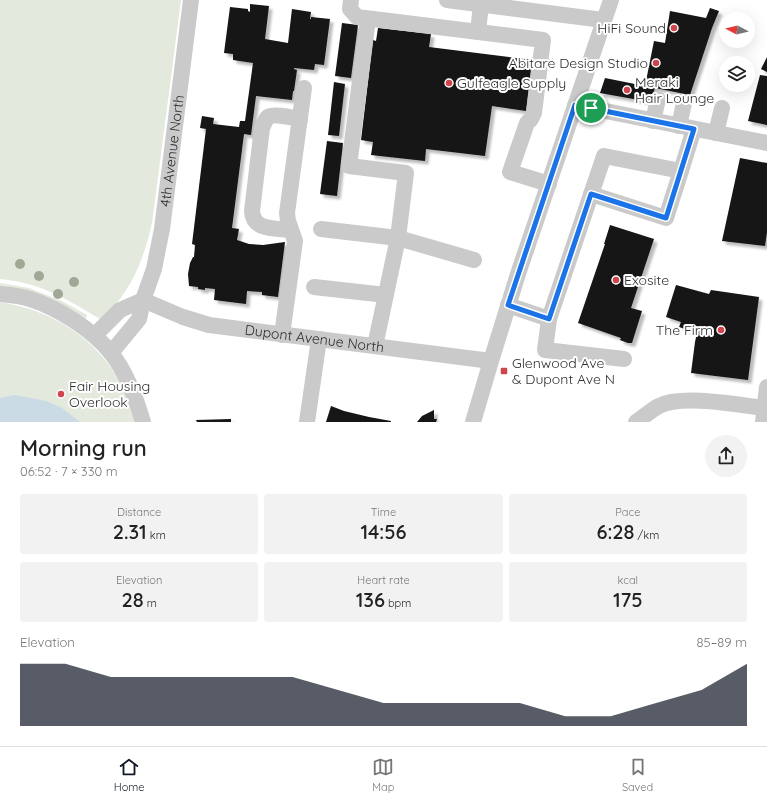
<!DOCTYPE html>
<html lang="en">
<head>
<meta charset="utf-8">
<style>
	:root { --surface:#fff; --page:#f2f2f2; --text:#222; --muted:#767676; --line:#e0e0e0; --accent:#111827 }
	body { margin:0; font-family:Quicksand,sans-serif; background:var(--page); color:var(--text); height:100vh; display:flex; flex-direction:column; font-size:15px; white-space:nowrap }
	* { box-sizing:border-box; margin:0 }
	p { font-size:13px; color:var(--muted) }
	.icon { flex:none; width:22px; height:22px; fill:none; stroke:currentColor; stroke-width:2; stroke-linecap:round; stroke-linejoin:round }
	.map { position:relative; height:422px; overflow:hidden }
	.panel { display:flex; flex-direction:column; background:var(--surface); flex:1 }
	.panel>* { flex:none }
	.needle { width:26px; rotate:277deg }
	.controls { position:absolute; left:719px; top:12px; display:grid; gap:8px }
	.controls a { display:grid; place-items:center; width:36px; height:36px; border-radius:50%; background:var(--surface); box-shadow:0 4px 16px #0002; font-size:20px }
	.pin { position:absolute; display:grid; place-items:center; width:34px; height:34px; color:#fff; margin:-17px; border:2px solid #fff; border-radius:50%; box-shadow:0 1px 4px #0007 }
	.round { display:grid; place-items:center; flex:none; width:42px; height:42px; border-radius:21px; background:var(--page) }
	.summary { display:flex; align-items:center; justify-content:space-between; height:68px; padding:0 20px }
	h1 { font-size:22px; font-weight:600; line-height:30px }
	.figures { display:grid; grid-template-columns:repeat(3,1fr); gap:6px; height:68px; padding:4px 20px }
	.figures div { display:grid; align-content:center; border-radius:4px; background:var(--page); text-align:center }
	.figures b { font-size:20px; font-weight:600 }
	.figures small { font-size:11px; font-weight:400 }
	.figures p { font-size:11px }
	.chart { height:112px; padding:8px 20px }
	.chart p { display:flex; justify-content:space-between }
	.chart svg { width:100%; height:72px; margin-top:4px; fill:var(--accent); opacity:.7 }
	.dock { display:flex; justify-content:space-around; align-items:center; height:56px; border-top:1px solid var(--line); background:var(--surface); font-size:11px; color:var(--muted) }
	.dock a { display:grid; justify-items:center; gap:2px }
	.dock .selected { color:var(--accent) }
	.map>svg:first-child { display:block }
</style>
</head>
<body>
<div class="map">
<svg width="767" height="422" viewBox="0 0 767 422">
	<defs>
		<filter id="shadow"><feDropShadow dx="3.5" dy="3.5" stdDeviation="1" flood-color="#0004"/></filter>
	</defs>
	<rect width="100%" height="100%" fill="#fff"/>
	<path fill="#e3e9dc" d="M0,0H181L152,223C144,259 130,296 100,319C83,309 66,298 48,291C33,284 17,281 0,279Z
		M0,283L29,288L62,301L87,315L85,321L0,287Z
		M0,302C51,310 95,337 120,382C127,395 132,408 136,422H0Z"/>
	<path fill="#cadbe6" d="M15,395L46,401L62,408L80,422H0V398Z"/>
	<path fill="#141414" filter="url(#shadow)" d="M250,4L269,6L265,39L288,43L292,9L311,12L310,19H311V17L330,19L324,65L315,64L314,70L294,68V69L297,70L294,91H293L292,100L256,96L251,135L244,134L232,228L239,229L237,240L249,244L263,245L285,242L278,297L262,295V292L247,291L246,304L214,300L215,289L205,288V290L198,289V287L189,286L188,274L190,263L193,257H194L195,245L192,244L206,129L200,128L202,116L214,118L213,124L239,127L240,121H245L253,63L233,60V54L224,53L230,7L248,9V11L250,12Z
		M710,8L719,11L712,28L690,95L655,88L650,102L600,93L605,78L645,86L654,41L665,43L670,11L706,18Z
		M342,23L358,25L351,78L335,76Z
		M378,28L431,34L429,47L532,60L526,111L492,106L485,156L426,149L425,161L371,155L373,142L361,140L373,40L376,41Z
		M767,57V72L761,69Z
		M760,75L767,76V125L748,121Z
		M334,82L345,84L339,136L328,135Z
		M327,141L343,143L337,196L320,194Z
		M740,158L767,163V232L765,246L722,241Z
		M610,225L654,239L631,308L642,311L632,343H628L620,340L621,338L578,323L605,244H604Z
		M676,285L709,294L711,290L759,297L748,380L691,373L695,342L697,333L679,327L681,322L666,317Z
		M331,406L344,411L369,417L391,421V422H326Z
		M434,410V419H437L436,422H417L422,416Z
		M231,419V422H197L196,420Z"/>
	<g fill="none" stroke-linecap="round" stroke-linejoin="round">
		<g stroke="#cacaca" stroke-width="16">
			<path d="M351,0L350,9L357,17L543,40L534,113L531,119L527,123L510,172L549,184"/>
			<path d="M447,0L603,20"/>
			<path d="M478,32L481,4"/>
			<path d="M575,105L767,143"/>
			<path d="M653,121L658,99"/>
			<path d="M679,126L684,103"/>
			<path d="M716,133L722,108"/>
			<path d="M591,194L666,218L681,171"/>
			<path d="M321,229L398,238L406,173L349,166L368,19"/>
			<path d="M290,230C275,228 253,231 252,211L262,128C264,124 265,120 268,117C274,113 293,118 300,119"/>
			<path d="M314,287L386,295"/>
			<path d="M0,294C10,295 20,296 30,299C58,308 93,330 111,353C127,373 136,398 143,422"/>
			<path id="s1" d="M143,300L183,317L209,325L491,361"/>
			<path d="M508,305L549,319L604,156L681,171L694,129"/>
			<path d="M549,319L545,350L624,359"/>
			<path d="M95,335L120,310L143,300"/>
			<path d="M282,335L295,241L288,221L287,213L304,88"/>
			<path d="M375,346L398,238L474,260"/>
			<path id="s2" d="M111,353L139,319L143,300L154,269L162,229L191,0"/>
			<path d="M307,422L319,339"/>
			<path d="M473,422L491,361L518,274L611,0"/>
			<path d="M636,422C644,417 651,410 659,406C681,394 739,405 764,408"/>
			<path d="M763,422L767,387"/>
		</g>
	</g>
	<g fill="#9fa996">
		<circle cx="20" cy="264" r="5"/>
		<circle cx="39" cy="276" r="5"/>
		<circle cx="74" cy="282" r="5"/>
		<circle cx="58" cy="294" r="5"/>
	</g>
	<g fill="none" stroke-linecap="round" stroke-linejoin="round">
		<g stroke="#fff" stroke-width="8">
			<path id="route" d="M575,105L694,129L666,218L591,194L549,319L508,305Z"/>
		</g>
		<use href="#route" stroke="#1a73e8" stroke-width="5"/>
	</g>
	<g fill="#cf444d" stroke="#fff" stroke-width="1.5">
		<circle cx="674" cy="28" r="4"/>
		<circle cx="656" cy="63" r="4"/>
		<circle cx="449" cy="83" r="4"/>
		<circle cx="627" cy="90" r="4"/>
		<circle cx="616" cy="280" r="4"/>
		<circle cx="721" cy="330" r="4"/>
		<rect x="500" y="367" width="8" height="8" rx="2"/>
		<circle cx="61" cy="394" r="4"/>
	</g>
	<g text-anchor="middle" stroke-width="4" stroke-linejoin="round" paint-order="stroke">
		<g font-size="14" fill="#2d2d2d" stroke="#fff" text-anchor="start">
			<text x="666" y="33" text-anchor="end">HiFi Sound</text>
			<text x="648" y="68" text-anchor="end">Abitare Design Studio</text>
			<text x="635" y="87">Meraki<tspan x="635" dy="16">Hair Lounge</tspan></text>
			<text x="457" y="88">Gulfeagle Supply</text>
			<text x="624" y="285">Exosite</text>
			<text x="713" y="335" text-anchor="end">The Firm</text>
			<text x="512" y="368">Glenwood Ave<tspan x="512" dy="16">&amp; Dupont Ave N</tspan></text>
			<text x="69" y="391">Fair Housing<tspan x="69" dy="16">Overlook</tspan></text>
		</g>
		<g font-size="14" fill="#2d2d2d" stroke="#fff">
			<text dy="5" stroke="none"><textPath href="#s2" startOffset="216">4th Avenue North</textPath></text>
			<text dy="5" stroke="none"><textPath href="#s1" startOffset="177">Dupont Avenue North</textPath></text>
		</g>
	</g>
</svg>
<div class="controls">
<a><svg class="needle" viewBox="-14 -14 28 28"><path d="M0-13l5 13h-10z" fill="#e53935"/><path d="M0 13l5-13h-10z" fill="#767676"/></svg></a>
<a><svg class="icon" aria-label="layers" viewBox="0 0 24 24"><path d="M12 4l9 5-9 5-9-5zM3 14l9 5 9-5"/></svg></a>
</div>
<div class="pin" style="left:591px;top:108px;background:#1e9e55"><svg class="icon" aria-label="arrive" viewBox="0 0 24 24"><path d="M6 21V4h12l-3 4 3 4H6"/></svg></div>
</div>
<section class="panel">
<div class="summary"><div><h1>Morning run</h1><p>06:52 · 7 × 330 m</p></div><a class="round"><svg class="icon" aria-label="share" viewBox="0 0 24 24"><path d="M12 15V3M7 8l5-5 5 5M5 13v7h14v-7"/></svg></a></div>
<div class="figures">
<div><p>Distance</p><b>2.31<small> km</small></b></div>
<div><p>Time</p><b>14:56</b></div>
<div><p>Pace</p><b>6:28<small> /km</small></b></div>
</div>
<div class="figures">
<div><p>Elevation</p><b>28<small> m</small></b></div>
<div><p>Heart rate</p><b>136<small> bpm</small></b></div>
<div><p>kcal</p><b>175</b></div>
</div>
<div class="chart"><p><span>Elevation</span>85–89 m</p>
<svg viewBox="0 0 160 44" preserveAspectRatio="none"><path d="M0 44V6L10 6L20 14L30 14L40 14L50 14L60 14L70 22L80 30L90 30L100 30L110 30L120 38L130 38L140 30L150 22L160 6V44z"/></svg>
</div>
</section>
<nav class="dock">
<a class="selected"><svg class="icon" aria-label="home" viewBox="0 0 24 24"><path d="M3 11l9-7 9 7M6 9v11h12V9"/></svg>Home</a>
<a><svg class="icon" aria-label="map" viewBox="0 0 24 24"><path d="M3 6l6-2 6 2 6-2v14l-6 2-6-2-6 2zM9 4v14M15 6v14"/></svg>Map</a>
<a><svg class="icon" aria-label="saved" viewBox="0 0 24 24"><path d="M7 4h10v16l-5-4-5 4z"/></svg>Saved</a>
</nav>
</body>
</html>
